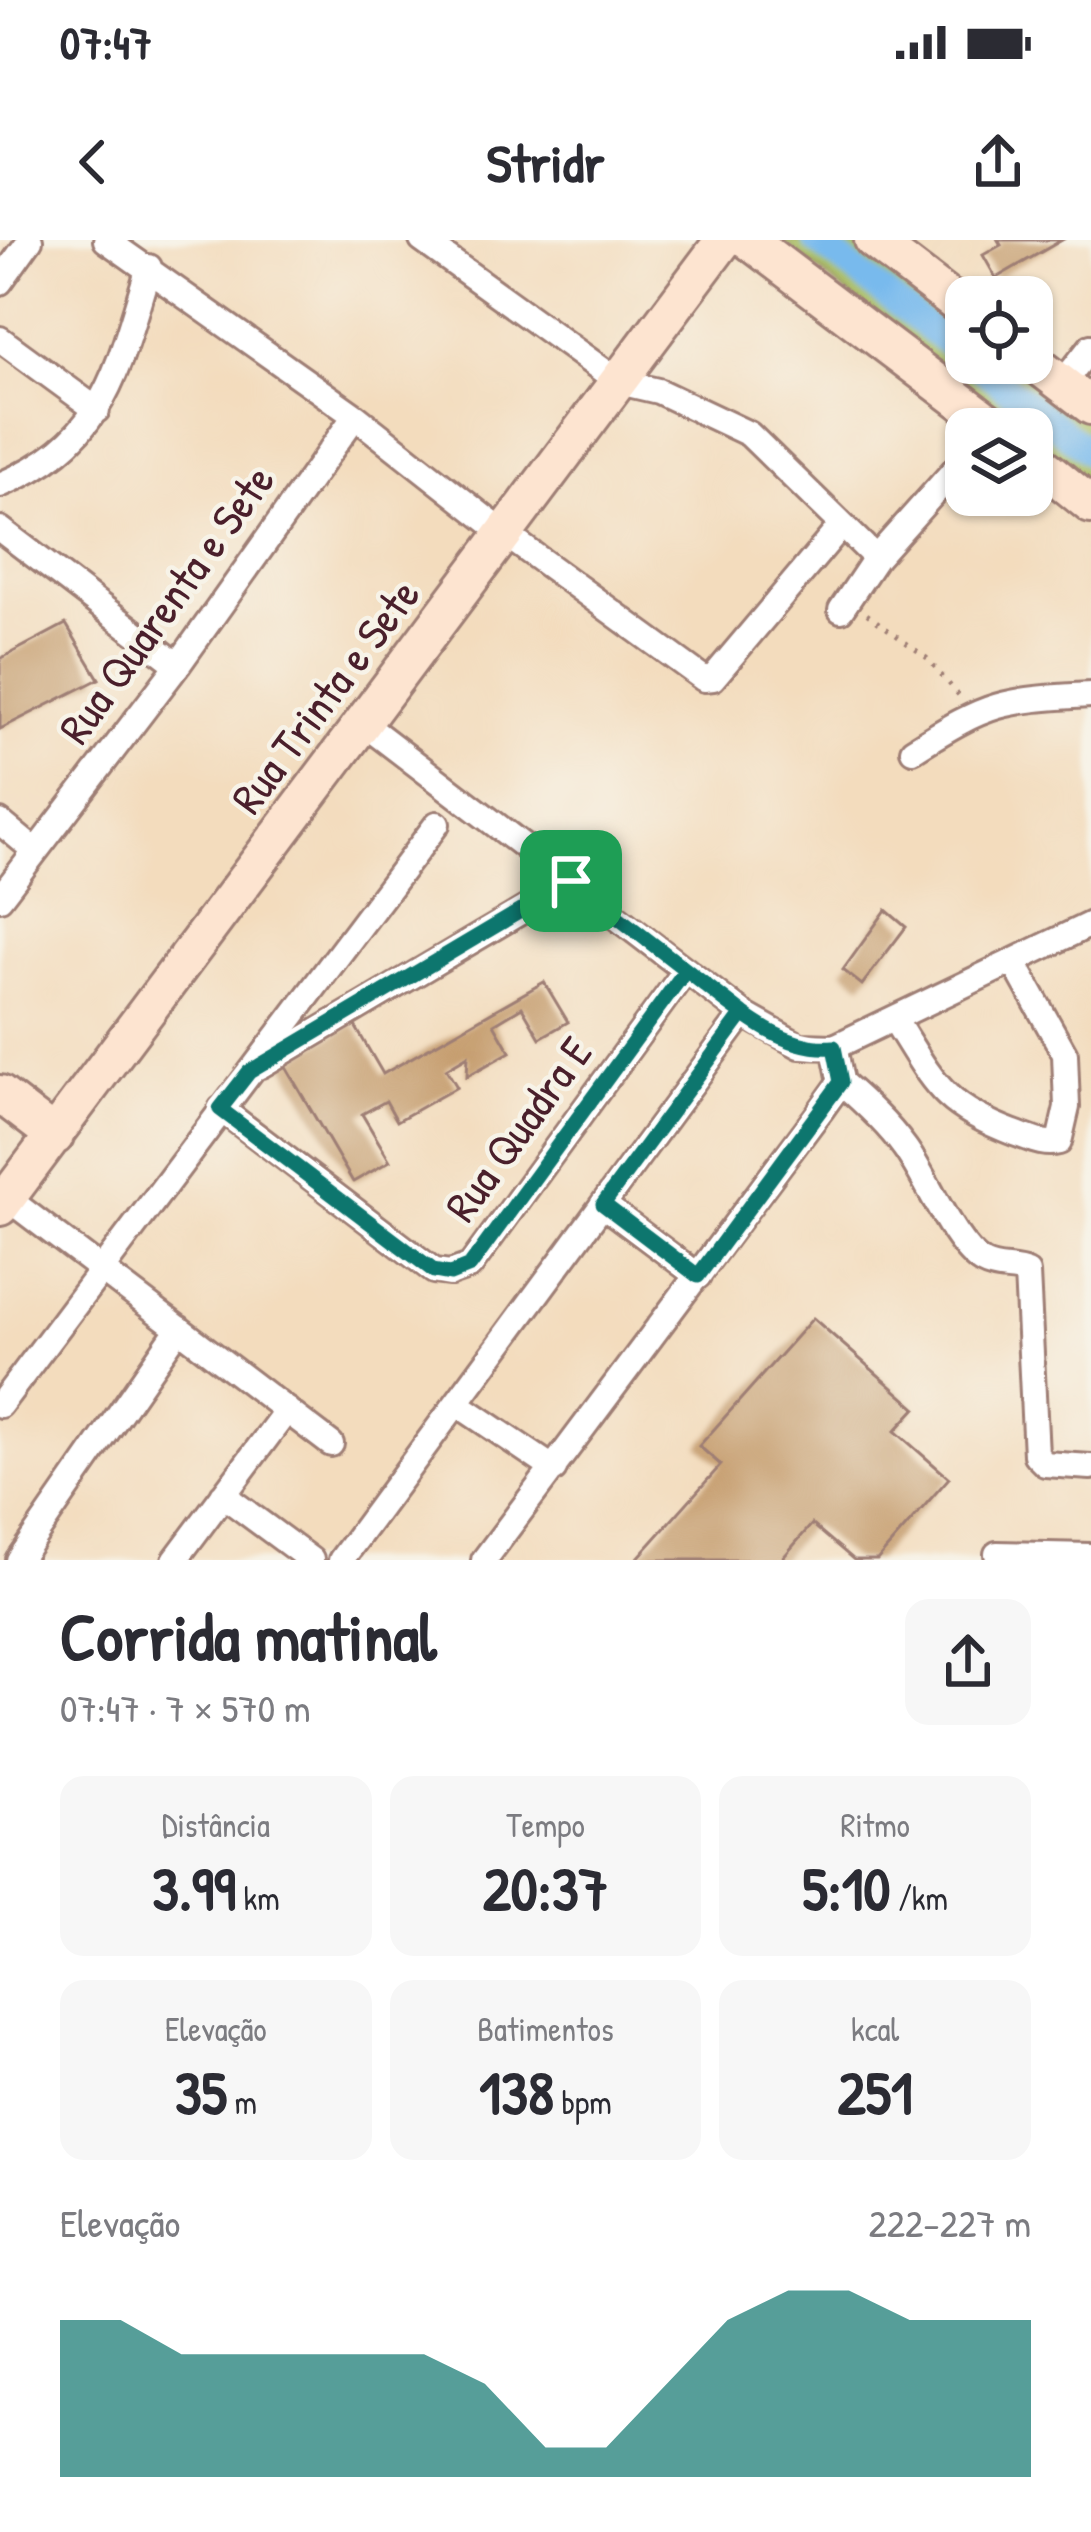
<!DOCTYPE html>
<html lang="pt">
<head>
<meta charset="utf-8">
<style>
	:root { --surface:#fff; --page:#f7f7f7; --text:#2b2b33; --muted:#7c7c81; --accent:#0f766e }
	body { margin:0; font-family:"Patrick Hand",sans-serif; background:var(--page); color:var(--text); height:100vh; display:flex; flex-direction:column; font-size:45px; white-space:nowrap }
	* { box-sizing:border-box; margin:0 }
	p { font-size:39px; color:var(--muted) }
	.icon { flex:none; width:66px; height:66px; fill:none; stroke:currentColor; stroke-width:2; stroke-linecap:round; stroke-linejoin:round }
	.map { position:relative; height:1320px; overflow:hidden }
	.side { display:flex; flex-direction:column; background:var(--surface); flex:1 }
	.side>* { flex:none }
	.controls { position:absolute; left:945px; top:36px; display:grid; gap:24px }
	.controls a { display:grid; place-items:center; width:108px; height:108px; border-radius:24px; background:var(--surface); box-shadow:0 3px 9px #0004; font-size:60px }
	.pin { position:absolute; display:grid; place-items:center; width:102px; height:102px; color:#fff; margin:-51px; border-radius:24px; box-shadow:0 6px 18px #0006 }
	.round { display:grid; place-items:center; flex:none; width:126px; height:126px; border-radius:24px; background:var(--page) }
	.summary { display:flex; align-items:center; justify-content:space-between; height:204px; padding:0 60px }
	h1 { font-size:66px; font-weight:700; line-height:90px }
	.figures { display:grid; grid-template-columns:repeat(3,1fr); gap:18px; height:204px; padding:12px 60px }
	.figures div { display:grid; align-content:center; border-radius:24px; background:var(--page); text-align:center }
	.figures b { font-size:60px; font-weight:700 }
	.figures small { font-size:33px; font-weight:400 }
	.figures p { font-size:33px }
	.chart { height:336px; padding:24px 60px }
	.chart p { display:flex; justify-content:space-between }
	.chart svg { width:100%; height:216px; margin-top:12px; fill:var(--accent); opacity:.7 }
	.status { display:flex; justify-content:space-between; align-items:center; height:84px; padding:0 60px; background:var(--surface); direction:ltr }
	.status svg { height:33px; fill:currentColor }
	header { display:flex; justify-content:space-between; align-items:center; height:156px; padding:0 60px; background:var(--surface); font-size:54px; font-weight:700 }
	.map>svg:first-child { display:block }
</style>
</head>
<body>
<div class="status"><b>07:47</b><svg viewBox="0 0 49 12"><path d="M0 12V9h3v3zM5 12V6h3v6zM10 12V3h3v9zM15 12V0h3v12zM26 1h20v11H26zM47 4h2v5h-2z"/></svg></div>
<header><svg class="icon" aria-label="back" viewBox="0 0 24 24"><path d="M15 5l-7 7 7 7"/></svg>Stridr<svg class="icon" aria-label="share" viewBox="0 0 24 24"><path d="M12 15V3M7 8l5-5 5 5M5 13v7h14v-7"/></svg></header>
<div class="map">
<svg width="1091" height="1320" viewBox="0 0 1091 1320">
	<rect width="100%" height="100%" fill="#f7f3e8"/>
	<filter id="ink" filterUnits="userSpaceOnUse"><feTurbulence type="fractalNoise" baseFrequency=".00833" numOctaves="2"/><feDisplacementMap in="SourceGraphic" scale="24" xChannelSelector="R" yChannelSelector="G"/><feConvolveMatrix kernelMatrix="1 2 1 2 8 2 1 2 1" color-interpolation-filters="sRGB"/></filter>
	<filter id="wash" filterUnits="userSpaceOnUse"><feTurbulence type="fractalNoise" baseFrequency=".004" numOctaves="4" result="noise"/><feDisplacementMap in="SourceGraphic" scale="48" xChannelSelector="R" yChannelSelector="G"/><feGaussianBlur stdDeviation="2.7" result="paint"/><feColorMatrix in="noise" values="0 0 0 0 0 0 0 0 0 0 0 0 0 0 0 0 0 1.4 0 .05"/><feComposite in="paint" operator="in"/></filter>
	<g filter="url(#wash)">
		<rect width="100%" height="100%" fill="#f3dcbd"/>
		<path fill="#aabf63" stroke="#7a6f47" stroke-width="3" d="M779,0H870L966,74V123H1030L1091,170V245L1032,199V189H1019Z"/>
		<g fill="none" stroke-linecap="round" stroke-linejoin="round">
			<path stroke="#78baed" stroke-width="27" d="M815,0L966,117
				M974,123L1091,213"/>
		</g>
		<g id="blocks">
			<path fill="#c69e6f" d="M998,0H1062L996,38L983,15L1001,5Z
				M66,384L99,439L0,489V419Z
				M886,670L906,687L862,745L843,730Z
				M544,742L568,782L540,798L522,767L494,784L510,812L467,836L468,816L446,829L457,847L397,881L386,861L362,874L390,921L353,942L284,824L354,784L383,834Z
				M813,1078L916,1168L895,1191L949,1238L877,1320H854L812,1284L781,1320H636L721,1225L699,1206Z"/>
		</g>
	</g>
	<g filter="url(#ink)">
		<use href="#blocks" fill-opacity="0" stroke="#9e7e74" stroke-width="3"/>
		<g fill="none" stroke-linecap="round" stroke-linejoin="round">
			<g stroke="#9e7e74" stroke-width="30">
				<path id="street" d="M106,0L355,176L505,294L704,439L713,438L841,286
					M422,0L619,142L658,151L749,194L876,318
					M0,42L30,0
					M0,99L97,170
					M1062,144L1091,107
					M0,245C108,200 117,128 149,27
					M0,289L178,425
					M841,370L876,318L966,217
					M364,484L743,774L800,806L834,807L1091,684
					M913,510C989,462 1002,460 1091,455
					M0,582L35,611
					M0,658L178,425L355,176
					M894,779C934,842 940,865 1014,893C1029,898 1043,906 1059,902L1067,867L1065,814L1014,723
					M261,825L571,642
					M841,842C864,862 887,883 905,908C927,938 953,1005 983,1023C997,1031 1014,1027 1027,1033L1036,1215L1045,1224L1091,1227
					M221,869L434,1031L450,1033L470,1026L686,730
					M7,958L331,1204
					M603,965L698,1036
					M0,1165L437,584
					M459,1165L554,1229
					M223,1255L311,1320
					M997,1314L1091,1316
					M18,1320L179,1088
					M175,1320L287,1170
					M341,1320L743,774
					M484,1320L821,870L841,842L834,807"/>
			</g>
			<g stroke="#9e7e74" stroke-width="42">
				<path id="secondary" d="M748,0L998,189
					M873,0L966,71
					M1032,121L1091,166
					M1032,217L1091,265
					M0,854L55,896
					M0,967L724,0"/>
			</g>
			<path stroke="#9e7e74" stroke-width="4.5" stroke-dasharray="3 9" stroke-linecap="butt" d="M867,374L927,418L961,458"/>
			<use href="#street" stroke="#fff" stroke-width="24"/>
			<use href="#secondary" stroke="#fde4d0" stroke-width="36"/>
		</g>
	</g>
	<g fill="none" stroke-linecap="round" stroke-linejoin="round" filter="url(#ink)">
		<g stroke="#fff" stroke-width="24">
			<path id="route" d="M571,641L249,832L220,869L434,1031L450,1034L470,1026L686,730C728,762 778,812 834,807L841,842L698,1036L603,964L743,774L571,641"/>
		</g>
		<use href="#route" stroke="#0f766e" stroke-width="15"/>
	</g>
	<g text-anchor="middle" stroke-width="9" stroke-linejoin="round" paint-order="stroke">
		<g font-size="45" fill="#4a1f2b" stroke="#f7f3e8">
			<text transform="translate(166 364) rotate(-54)" y="16">Rua Quarenta e Sete</text>
			<text transform="translate(325 456) rotate(-53)" y="16">Rua Trinta e Sete</text>
			<text transform="translate(518 889) rotate(-54)" y="16">Rua Quadra E</text>
		</g>
	</g>
</svg>
<div class="controls">
<a><svg class="icon" aria-label="locate" viewBox="0 0 24 24"><circle cx="12" cy="12" r="6"/><path d="M12 2v4M12 18v4M2 12h4M18 12h4"/></svg></a>
<a><svg class="icon" aria-label="layers" viewBox="0 0 24 24"><path d="M12 4l9 5-9 5-9-5zM3 14l9 5 9-5"/></svg></a>
</div>
<div class="pin" style="left:571px;top:641px;background:#1e9e55"><svg class="icon" aria-label="arrive" viewBox="0 0 24 24"><path d="M6 21V4h12l-3 4 3 4H6"/></svg></div>
</div>
<section class="side">
<div class="summary"><div><h1>Corrida matinal</h1><p>07:47 · 7 × 570 m</p></div><a class="round"><svg class="icon" aria-label="share" viewBox="0 0 24 24"><path d="M12 15V3M7 8l5-5 5 5M5 13v7h14v-7"/></svg></a></div>
<div class="figures">
<div><p>Distância</p><b>3.99<small> km</small></b></div>
<div><p>Tempo</p><b>20:37</b></div>
<div><p>Ritmo</p><b>5:10<small> /km</small></b></div>
</div>
<div class="figures">
<div><p>Elevação</p><b>35<small> m</small></b></div>
<div><p>Batimentos</p><b>138<small> bpm</small></b></div>
<div><p>kcal</p><b>251</b></div>
</div>
<div class="chart"><p><span>Elevação</span>222–227 m</p>
<svg viewBox="0 0 160 44" preserveAspectRatio="none"><path d="M0 44V12L10 12L20 19L30 19L40 19L50 19L60 19L70 25L80 38L90 38L100 25L110 12L120 6L130 6L140 12L150 12L160 12V44z"/></svg>
</div>
</section>
</body>
</html>
